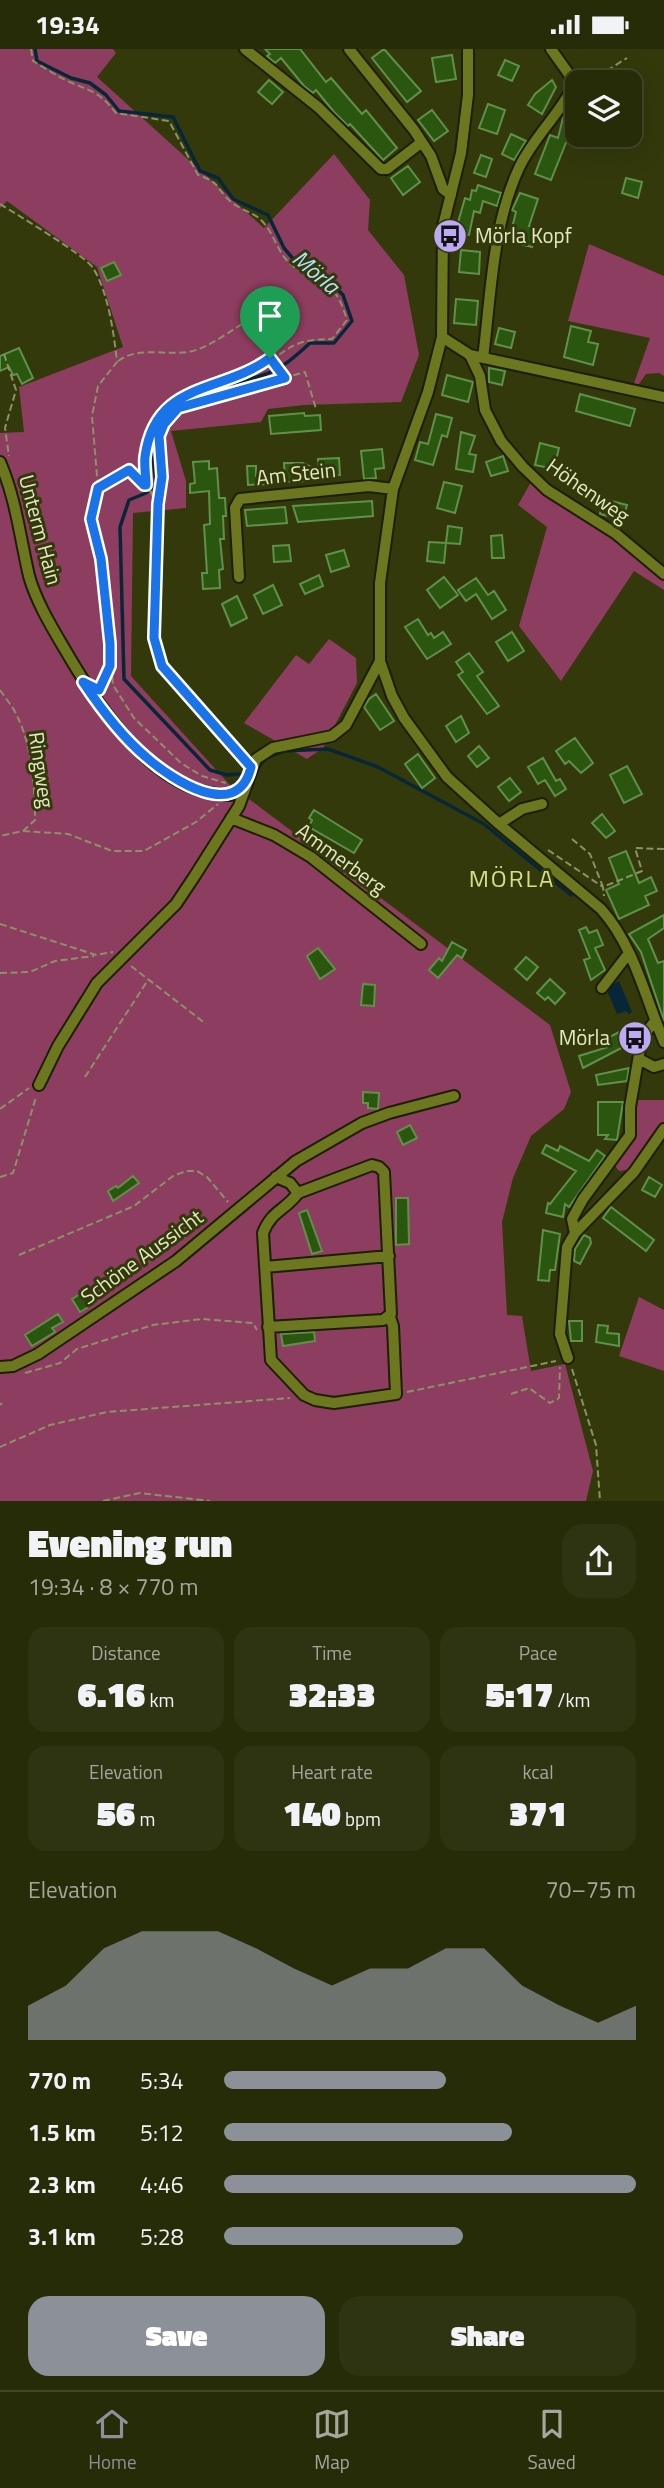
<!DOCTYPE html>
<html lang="en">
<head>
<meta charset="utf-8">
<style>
	:root { --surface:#262b08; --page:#2e3312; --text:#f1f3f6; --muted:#a4a79c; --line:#424729; --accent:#8c9099 }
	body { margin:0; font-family:"Titillium Web",sans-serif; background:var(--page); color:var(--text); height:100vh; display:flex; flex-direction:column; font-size:26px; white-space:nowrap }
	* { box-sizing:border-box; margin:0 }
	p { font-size:23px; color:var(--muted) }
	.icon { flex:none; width:38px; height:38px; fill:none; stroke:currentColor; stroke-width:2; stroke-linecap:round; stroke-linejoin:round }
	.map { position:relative; height:1452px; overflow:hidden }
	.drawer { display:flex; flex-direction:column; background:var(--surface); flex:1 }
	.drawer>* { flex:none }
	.tools { position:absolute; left:565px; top:21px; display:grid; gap:14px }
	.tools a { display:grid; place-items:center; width:77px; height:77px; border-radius:14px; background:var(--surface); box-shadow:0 7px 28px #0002,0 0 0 2px var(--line); font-size:35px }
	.pin { position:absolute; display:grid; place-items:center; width:60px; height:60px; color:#fff; margin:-72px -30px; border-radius:50% 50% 50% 0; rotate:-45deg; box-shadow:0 0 7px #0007 }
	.pin .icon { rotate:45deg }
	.round { display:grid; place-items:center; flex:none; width:74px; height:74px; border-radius:21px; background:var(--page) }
	.summary { display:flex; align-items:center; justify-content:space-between; height:119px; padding:0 28px }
	h1 { font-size:38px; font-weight:800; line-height:52px }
	.stats { display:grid; grid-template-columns:repeat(3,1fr); gap:10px; height:119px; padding:7px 28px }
	.stats div { display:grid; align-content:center; border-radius:18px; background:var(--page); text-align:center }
	.stats b { font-size:35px; font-weight:800 }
	.stats small { font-size:19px; font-weight:400 }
	.stats p { font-size:19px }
	.chart { height:196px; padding:14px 28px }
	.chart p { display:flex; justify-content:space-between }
	.chart svg { width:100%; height:126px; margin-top:7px; fill:var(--accent); opacity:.7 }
	.button { display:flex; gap:14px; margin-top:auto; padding:14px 28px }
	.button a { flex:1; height:80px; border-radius:21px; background:var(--accent); color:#fff; font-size:28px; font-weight:800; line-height:80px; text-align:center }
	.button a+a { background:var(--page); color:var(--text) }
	ul { padding:0 28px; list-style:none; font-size:23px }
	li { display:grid; grid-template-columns:112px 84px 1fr; align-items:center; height:52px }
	li i { height:18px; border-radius:9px; background:var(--accent) }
	.status { display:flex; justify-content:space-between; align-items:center; height:49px; padding:0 35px; background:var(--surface); direction:ltr }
	.status svg { height:19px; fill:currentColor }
	.menu { display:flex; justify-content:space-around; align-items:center; height:98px; border-top:2px solid var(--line); background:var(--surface); font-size:19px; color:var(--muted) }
	.menu a { display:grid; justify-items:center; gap:4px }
	.menu .active { color:var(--accent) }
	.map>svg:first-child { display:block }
</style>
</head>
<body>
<div class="status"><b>19:34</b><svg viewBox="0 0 49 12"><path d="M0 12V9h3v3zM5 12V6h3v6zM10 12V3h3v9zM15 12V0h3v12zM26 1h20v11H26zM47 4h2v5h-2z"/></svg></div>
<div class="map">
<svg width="664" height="1452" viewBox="0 0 664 1452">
	<rect width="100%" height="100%" fill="#33390b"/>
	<path fill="#8d3d5f" d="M0,0H113L116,4L97,28L264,179L334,105L370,151L368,181L404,226L419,306L401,353L304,356L268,360L261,373L171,382L186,432V459L133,464L131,627L229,735L550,976L571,1043L564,1060L531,1087L513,1129L502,1173L507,1266L522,1267L531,1322L565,1315L593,1422L586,1452H0V384L24,383L19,338L123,298L97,218L7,152L0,159Z
		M589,195L664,227V327L659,324L646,325L639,335L633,337L650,289L568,272Z
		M531,433L664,523V541L634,522L561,632L519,577L547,478L518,456Z
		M329,590L356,609L357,634L323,699L307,710L244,674L296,606L309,615Z
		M637,1051H664V1075L632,1120L619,1122L615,1117L634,1082Z
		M639,1248L664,1261V1322L619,1307Z"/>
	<path fill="#072739" d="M619,932L632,963L629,965L626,962L617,965L606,939Z"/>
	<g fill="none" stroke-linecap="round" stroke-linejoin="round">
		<path stroke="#072739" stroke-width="3.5" d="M35,0L37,12L71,29L90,34L106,46L119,62L173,68L200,122L218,129L233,150L268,166L284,199L295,212L323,226L343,246L352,272L334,294H310C297,306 283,319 266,325C228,339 167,340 154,387C151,401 155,421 156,436L146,444L129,451L120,478L124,630L210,721L227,726L239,725
			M258,719L266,709L284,702L328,700L378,718L484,775L571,846"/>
	</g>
	<path fill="#2b5610" stroke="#61904b" stroke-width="2" d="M265,0H300L326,33L331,29L362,65L366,61L397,99L383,111L350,75L348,77L334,63L316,41L313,44L304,37L281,9L275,14L267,7L270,5Z
		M384,0L421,42L407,53L372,9Z
		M452,6L456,30L436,33L432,9Z
		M505,11L519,17L512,32L498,26Z
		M269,31L283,43L272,55L258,43Z
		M552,31L556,38L542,65L528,56L535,45Z
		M488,55L505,61L497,85L479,79Z
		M432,61L448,82L434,92L418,71Z
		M568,61L578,63V82L571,81L551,131L535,125L550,86L558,89L563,69Z
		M511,85L526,92L514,111L502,105Z
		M481,106L492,110L486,128L474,124Z
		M408,117L420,133L403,146L391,129Z
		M626,129L642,133L638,149L622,144Z
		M478,136L501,144L497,157L483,152L480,164L474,162L469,186L455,184L465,149L470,151L472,141L476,142Z
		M520,144L538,150L529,177L537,179L532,198L516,194L520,182L512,179L516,163L512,161Z
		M461,201L480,203L479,225L459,223Z
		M114,213L121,226L107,232L101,219Z
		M456,250L478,252L476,276L454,274Z
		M571,277L591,282L588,293L598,295L593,316L564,308Z
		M499,279L515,283L511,299L495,295Z
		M19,299L33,329L22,335L17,325L13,326L9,318L0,322V307Z
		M489,319L505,322L502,336L489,333Z
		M447,326L473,333L468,353L442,346Z
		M580,345L635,360L630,377L576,362Z
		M304,364L305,367L320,366L321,381L271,385L269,367Z
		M436,365L452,369L447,388L442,386L433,416L415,411L420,393L428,395Z
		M461,383L475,387L469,405L476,406L473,423L456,420Z
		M540,394L559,399L554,420L535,416Z
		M382,400L384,419L375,420L376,429L364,430L361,402Z
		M503,407L508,422L491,427L486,413Z
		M339,409L340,426L306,428V432L285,433L284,414H303L319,422L318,410Z
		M209,412V420L217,419L219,449H225L226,467H223L224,490H220L223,520L219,521L220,539L203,540L202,524H207L204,476L210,475L209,442L190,444V435L195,434L193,413Z
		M247,417H256V427L267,426L268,435L248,436Z
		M444,433L462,437L455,464L437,459Z
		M603,450L627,456L623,471L600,465Z
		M372,452L373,467L298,473L293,457Z
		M285,458L287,474L247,477L245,461Z
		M448,477L462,479L460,495L446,494Z
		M502,486L504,509H492L491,487Z
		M429,493L446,494L444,514L427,512Z
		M289,496L291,512L274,513L273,497Z
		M344,501L349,517L331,523L326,506Z
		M319,526L323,537L305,545L300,535Z
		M444,528L458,546L440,559L427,541Z
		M476,529L488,546L494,542L506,561L492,570L476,545L466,552L458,541Z
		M273,536L282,556L263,565L254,546Z
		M237,547L247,569L231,577L222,555Z
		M418,570L428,586L431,584L434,589L443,583L451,595L427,610L405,578Z
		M512,583L524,602L508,612L496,593Z
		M469,604L483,623L477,627L499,657L487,665L458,626L463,623L456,613Z
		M376,645L394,672L380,681L364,658L369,650Z
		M461,667L469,684L456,693L446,677Z
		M575,689L593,714L581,724L569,712L565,715L556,702Z
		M479,697L489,709L477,718L468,707Z
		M418,705L435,729L422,739L405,715Z
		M543,709L556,732L560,730L566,740L555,747L545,731L538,735L528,718Z
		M627,717L642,745L624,754L610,726Z
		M510,729L521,743L509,752L498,738Z
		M314,761L362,791L354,804L309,778L312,771L309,769Z
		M602,765L615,782L606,789L592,774Z
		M626,802L639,834L651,828L657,842L645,847L649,856L619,870L606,841L619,835L609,809Z
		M664,866V879L648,890L658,914L664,912V972L641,903L629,885Z
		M586,878L589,884L597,881L603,896L595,899L605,921L591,931L584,911L590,909L579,881Z
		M452,893L466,901L462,909L457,906L438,929L429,921L439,909L442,912Z
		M318,899L335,920L320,930L307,907Z
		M526,908L538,918L527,931L515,920Z
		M550,930L565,944L555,955L548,948L545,951L537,944Z
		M363,935L375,936L374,957L361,956Z
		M619,983L627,996L583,1019L579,1007L608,998L604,991Z
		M629,1019L627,1032L598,1036L596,1026Z
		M363,1043L379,1044L378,1060L368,1059V1054H363Z
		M598,1053H623L617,1091L605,1090L608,1086H598Z
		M410,1076L417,1089L403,1096L397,1083Z
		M546,1096L558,1102L560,1097L589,1112L597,1101L605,1107L569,1158L565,1155L563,1168L546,1164L548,1154L550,1155L576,1122L542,1104Z
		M133,1127L139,1134L113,1152L108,1142L116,1137L118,1139Z
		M649,1128L662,1136L655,1148L642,1141Z
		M396,1149H408L409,1195L396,1196Z
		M611,1158L654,1191L646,1202L603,1169Z
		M307,1161L322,1202L312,1205L299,1164Z
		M543,1181L560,1185L555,1221H550L549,1232L538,1231Z
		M584,1186L590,1189L591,1194L580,1215L574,1212L575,1200Z
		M87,1241L95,1254L80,1263L72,1250Z
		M58,1265L63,1273L52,1279L55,1283L32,1297L25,1286Z
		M569,1272H582V1292H571Z
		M598,1276L608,1277L607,1284L619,1285V1297L596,1293Z
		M314,1283L315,1292L283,1297L281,1285Z"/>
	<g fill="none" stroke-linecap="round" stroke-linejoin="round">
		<g stroke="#1c1f05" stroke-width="14">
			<path id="minor" d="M245,0L318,58L381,120H387L422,93
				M349,0L414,81L431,107L443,140L451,146
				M468,0V46L461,104L443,177L442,288L428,343L393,440L380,534V612L392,647L404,669L447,728L499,775L601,860C634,897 645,948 664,993
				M442,288L470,306L664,348
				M470,306L480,327L485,361L501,392L523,418L547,441L615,484L664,525
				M483,309C491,246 492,177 519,119C533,89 558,67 573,38L571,28L551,0
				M0,413C16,450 20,488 29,527C36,552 51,577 64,599C97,656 155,747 230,746L245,735
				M239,528L235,459L240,450L369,437L393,440
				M231,769L274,786L311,808L421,895
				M499,775L522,760L542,755
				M602,939L629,904
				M639,1010L654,1018L664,1015
				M39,1036L58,997L97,934L176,855L194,828L239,757L256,710L273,699L332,687L346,676L380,612
				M276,1128L290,1134L298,1144C286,1161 271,1162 263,1184L271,1311L304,1346L315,1351L334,1354L396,1345L393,1277L390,1268
				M575,1184L572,1170L583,1150L630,1086V1058L641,994L644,986L655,972
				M265,1218L389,1207
				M268,1278L383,1271L391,1265L384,1123L379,1118L372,1116L298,1144
				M568,1309L560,1285L567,1198L575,1184L634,1123L664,1080
				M0,1318L13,1317L38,1305L176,1212L296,1112L362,1074L389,1064L454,1047"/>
		</g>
		<path stroke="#8b9266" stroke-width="2" stroke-dasharray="7 3.5" stroke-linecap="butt" d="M31,0L33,12C45,19 58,28 72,34C95,44 99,43 116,64L169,72L198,126C221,134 214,137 230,152C239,161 254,163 262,172C275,185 277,205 293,217C322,240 334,227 347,271L332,290C286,290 289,304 254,321C204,346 159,338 146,404C142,423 147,440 158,455L154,589L162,617L245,711
			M589,33L627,9
			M0,155C16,165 86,207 93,219C108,242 114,285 117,313L98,337L92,367L98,439L91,470L103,527L113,636L134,669L181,714L202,727L226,734
			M4,305L16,341L5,379L9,407
			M271,310L285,328
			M118,312C140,296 168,308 193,302C211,297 230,282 247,272
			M98,439L129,421L144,436L146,435
			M158,453L162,428L159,387L164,375L178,359L305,323L316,360
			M101,639L109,618
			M0,641C6,650 14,659 18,669C32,698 35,739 35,771L23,782L0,787
			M23,782L68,785L112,802H144L196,773L218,755
			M572,790L590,805L603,838L642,822L635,799L664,800
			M548,801L603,838L604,847
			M0,875L96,906L113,903
			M131,917L206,975
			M0,924L30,923L55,912L94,907
			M85,1028L148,931
			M0,1060L29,1039
			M0,1128L13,1124L36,1048
			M19,1206L134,1157L173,1127L186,1122H197L207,1128L228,1153
			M572,1320L596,1396L600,1452
			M25,1324L60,1314L77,1300L153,1276L202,1270L253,1274L257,1281
			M407,1343L556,1312
			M511,1345L529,1339L550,1354L559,1349L560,1318
			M0,1356L2,1354
			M0,1398L50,1376L107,1363L290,1349
			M103,1452L140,1444L210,1452"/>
		<use href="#minor" stroke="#6c771f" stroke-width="10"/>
	</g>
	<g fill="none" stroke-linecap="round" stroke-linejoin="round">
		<g stroke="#fff" stroke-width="14">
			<path id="route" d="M270,309L285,329L178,359L164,375L159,387L162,428L158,455L154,589L162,617L251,718C238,774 172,731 146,708C121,687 101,660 83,633L99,641L110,617V595L101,510L91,470L98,439L129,421L144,436H146C146,427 144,417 145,408C155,331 222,345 270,309Z"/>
		</g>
		<use href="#route" stroke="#1a73e8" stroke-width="9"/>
	</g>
	<defs>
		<g id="bus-disc" transform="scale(1.75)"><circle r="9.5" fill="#bea9f5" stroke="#33390b"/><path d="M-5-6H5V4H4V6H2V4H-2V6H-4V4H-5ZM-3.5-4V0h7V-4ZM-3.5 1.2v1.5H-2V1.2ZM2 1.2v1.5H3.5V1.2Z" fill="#111"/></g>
	</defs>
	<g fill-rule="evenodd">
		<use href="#bus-disc" x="450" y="187"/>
		<use href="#bus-disc" x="635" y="989"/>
	</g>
	<g text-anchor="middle" stroke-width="6" stroke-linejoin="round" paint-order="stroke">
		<g font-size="21" fill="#e2eac0" stroke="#33390b" text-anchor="start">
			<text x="475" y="194">Mörla Kopf</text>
			<text x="610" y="996" text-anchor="end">Mörla</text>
		</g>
		<g font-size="21" fill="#e2eac0" stroke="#33390b">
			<text transform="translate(296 425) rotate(-6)" y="7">Am Stein</text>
			<text transform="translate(588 442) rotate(35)" y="7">Höhenweg</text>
			<text transform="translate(40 481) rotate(75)" y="7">Unterm Hain</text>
			<text transform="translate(41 721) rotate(82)" y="7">Ringweg</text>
			<text transform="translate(341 810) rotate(36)" y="7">Ammerberg</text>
			<text transform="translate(142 1208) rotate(-36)" y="7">Schöne Aussicht</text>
		</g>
		<g font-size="23" font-style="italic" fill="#b4e1fd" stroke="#33390b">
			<text transform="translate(316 223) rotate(41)" y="8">Mörla</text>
		</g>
		<g font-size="24" letter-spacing="2" fill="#d2e08a" stroke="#33390b">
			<text x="512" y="838">MÖRLA</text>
		</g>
	</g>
</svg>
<div class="tools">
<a><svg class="icon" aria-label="layers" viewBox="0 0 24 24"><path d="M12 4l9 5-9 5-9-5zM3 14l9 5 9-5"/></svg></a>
</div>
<div class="pin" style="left:270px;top:309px;background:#1e9e55"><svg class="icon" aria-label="arrive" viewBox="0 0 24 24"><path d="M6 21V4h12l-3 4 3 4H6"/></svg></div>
</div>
<section class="drawer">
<div class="summary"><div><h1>Evening run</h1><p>19:34 · 8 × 770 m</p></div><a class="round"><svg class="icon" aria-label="share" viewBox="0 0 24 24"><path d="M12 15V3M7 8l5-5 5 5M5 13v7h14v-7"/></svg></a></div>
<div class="stats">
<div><p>Distance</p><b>6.16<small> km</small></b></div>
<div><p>Time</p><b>32:33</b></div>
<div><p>Pace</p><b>5:17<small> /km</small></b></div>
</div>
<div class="stats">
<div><p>Elevation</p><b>56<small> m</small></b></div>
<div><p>Heart rate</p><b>140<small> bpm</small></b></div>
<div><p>kcal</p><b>371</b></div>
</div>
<div class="chart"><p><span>Elevation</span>70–75 m</p>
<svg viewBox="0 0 160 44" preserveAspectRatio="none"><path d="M0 44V32L10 25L20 12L30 6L40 6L50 6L60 12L70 19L80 25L90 19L100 19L110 12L120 12L130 25L140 32L150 38L160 32V44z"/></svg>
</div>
<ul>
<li><b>770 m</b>5:34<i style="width:54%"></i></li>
<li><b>1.5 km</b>5:12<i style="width:70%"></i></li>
<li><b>2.3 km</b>4:46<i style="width:100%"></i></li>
<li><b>3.1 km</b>5:28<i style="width:58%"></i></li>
</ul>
<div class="button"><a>Save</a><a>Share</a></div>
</section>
<nav class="menu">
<a class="active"><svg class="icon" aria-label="home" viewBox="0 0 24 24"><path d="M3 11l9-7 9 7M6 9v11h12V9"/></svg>Home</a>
<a><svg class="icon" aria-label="map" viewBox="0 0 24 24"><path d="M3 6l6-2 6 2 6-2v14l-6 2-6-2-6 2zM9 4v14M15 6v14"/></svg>Map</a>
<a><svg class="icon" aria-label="saved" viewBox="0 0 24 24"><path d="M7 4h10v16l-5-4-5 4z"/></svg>Saved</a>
</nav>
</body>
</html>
